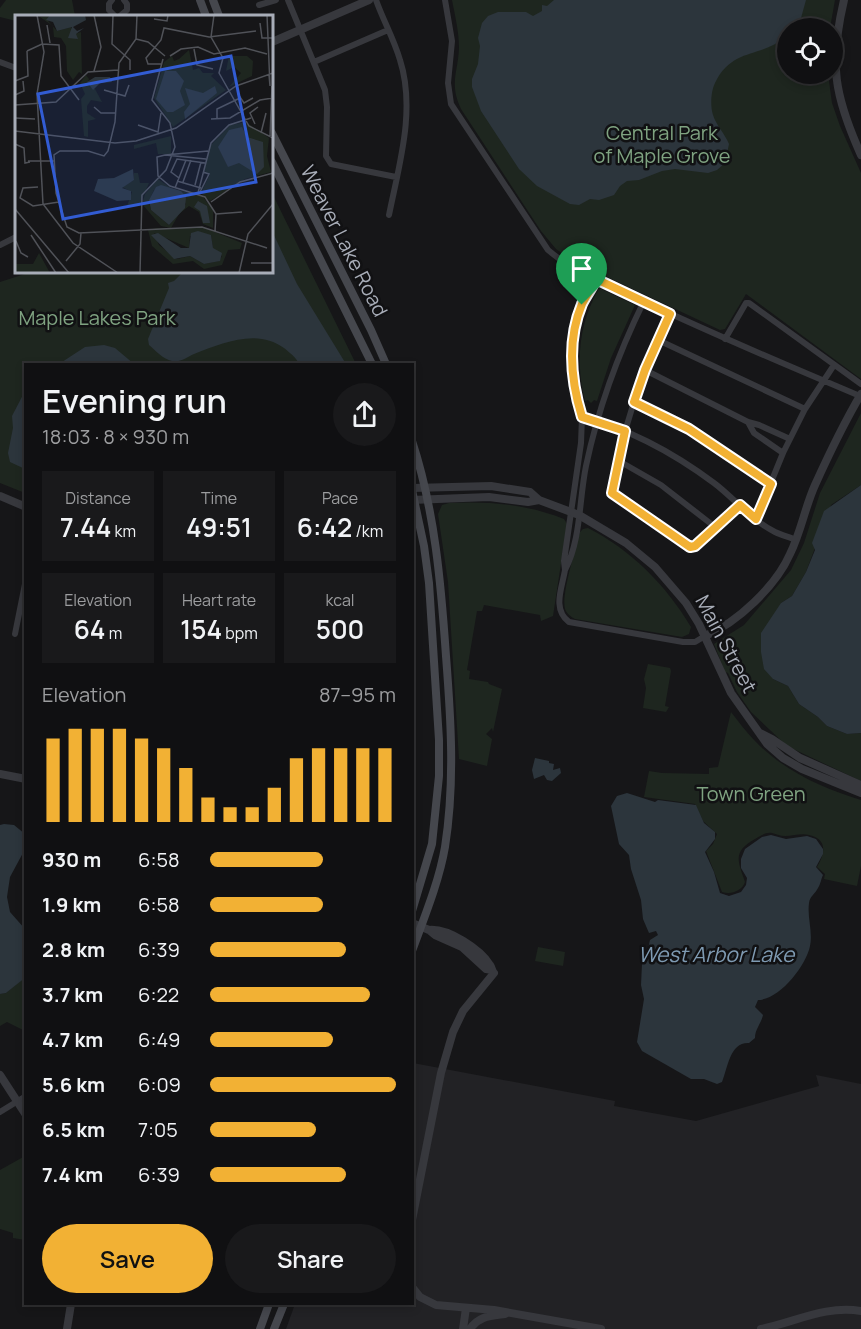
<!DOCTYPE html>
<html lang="en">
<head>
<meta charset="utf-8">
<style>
	:root { --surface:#101012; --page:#19191b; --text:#f1f3f6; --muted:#9c9d9f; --line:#303032; --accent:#f2b134 }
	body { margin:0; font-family:Manrope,sans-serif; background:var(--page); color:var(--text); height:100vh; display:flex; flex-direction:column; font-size:22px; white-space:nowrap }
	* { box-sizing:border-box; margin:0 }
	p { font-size:20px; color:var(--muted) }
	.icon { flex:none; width:33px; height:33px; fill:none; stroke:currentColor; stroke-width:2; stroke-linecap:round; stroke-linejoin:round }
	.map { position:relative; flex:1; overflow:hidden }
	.details { position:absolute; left:24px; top:363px; width:390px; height:942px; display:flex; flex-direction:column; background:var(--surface); border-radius:0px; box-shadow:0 3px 9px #0003,0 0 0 2px var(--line) }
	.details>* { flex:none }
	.buttons { position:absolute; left:777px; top:18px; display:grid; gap:12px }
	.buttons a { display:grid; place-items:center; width:66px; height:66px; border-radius:50%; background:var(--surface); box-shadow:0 3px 9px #0003,0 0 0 2px var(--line); font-size:30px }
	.pin { position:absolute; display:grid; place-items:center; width:51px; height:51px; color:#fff; margin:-62px -26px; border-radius:50% 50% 50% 0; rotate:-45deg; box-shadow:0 0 6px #0007 }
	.pin .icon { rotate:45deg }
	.round { display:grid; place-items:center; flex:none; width:63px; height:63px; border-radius:32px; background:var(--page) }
	.overview { display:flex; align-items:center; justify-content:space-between; height:102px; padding:0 18px }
	h1 { font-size:33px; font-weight:600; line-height:45px }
	.stats { display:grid; grid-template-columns:repeat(3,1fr); gap:9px; height:102px; padding:6px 18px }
	.stats div { display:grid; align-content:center; border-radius:0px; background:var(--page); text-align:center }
	.stats b { font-size:26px; font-weight:600 }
	.stats small { font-size:16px; font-weight:400 }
	.stats p { font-size:16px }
	.chart { height:168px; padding:12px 18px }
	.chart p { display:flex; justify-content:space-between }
	.chart svg { width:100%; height:108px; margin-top:6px; stroke:var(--accent); stroke-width:6 }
	.primary-button { display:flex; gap:12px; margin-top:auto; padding:12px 18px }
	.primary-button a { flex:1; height:69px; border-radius:36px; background:var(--accent); color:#111; font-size:24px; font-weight:600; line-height:69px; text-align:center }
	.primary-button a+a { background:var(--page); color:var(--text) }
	ul { padding:0 18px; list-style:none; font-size:20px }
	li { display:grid; grid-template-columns:96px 72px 1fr; align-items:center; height:45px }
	li i { height:15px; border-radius:8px; background:var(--accent) }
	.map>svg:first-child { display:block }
</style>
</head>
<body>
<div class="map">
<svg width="861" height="1329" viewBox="0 0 861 1329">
	<rect width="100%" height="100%" fill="#161618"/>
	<path fill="#222225" d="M413,1063L615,1101L614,1106L696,1121L819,1086L816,1075L861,1084V1329H286L295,1304H412Z"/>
	<path fill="#1e261f" d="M6,0H72L75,16H16V21L0,17V8Z
		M452,0H835L830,28H788V74H828L832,103L840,126L861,173V379L746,294L725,329L720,330L573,261L556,249L541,231L461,109C449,83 458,73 459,48C459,31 455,16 452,0Z
		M272,193L356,364H26L25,493L0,483V282L31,272H272Z
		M599,288L635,305L611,358L597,401L594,400L591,403L588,400L585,401C575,361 579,324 599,288Z
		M861,413V485L831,505L806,572L792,596L781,603L773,679L788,686L799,704L818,717L827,726L847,734L861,733V781L787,746L751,712L737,692L728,673L725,672L714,644L744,625L791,570L804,543L820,493Z
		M449,503C489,501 526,504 564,519L567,524L553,616L541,621L540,615L484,605L482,611H477L467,670L470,671L469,679L488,682L489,684L502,689L493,732L492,728L486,734L492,739L487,766L459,759L448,582L438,514L442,505Z
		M588,528C631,550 666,585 691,627L689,634L682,637L575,619C570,616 567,614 565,609C561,595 576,548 580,532L583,529Z
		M648,664L670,668L671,671L665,706L669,707L666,712L643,708L646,688L644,679Z
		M731,712C739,722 746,732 755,741C784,771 822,788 861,800V866L857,886L824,879L825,874L817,867C825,854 828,839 809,835C802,833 793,836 785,836C780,836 777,834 772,833C766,832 760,836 755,839C732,852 738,861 745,882C742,891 731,895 722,892L706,851L713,844L717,834L703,821L695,804L644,797L649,771L662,773L709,774V768L718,767Z
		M538,947L565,952L563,966L535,961Z
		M25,977V1031L7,1022L0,1026V994L6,993Z
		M25,1156V1240L13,1238V1233L0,1229V1170Z"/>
	<path fill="#2c353c" d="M554,0H806L801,18L793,28H788L787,35C763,59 733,46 715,83C711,91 710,106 713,115C716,125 725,134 729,144L725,163L717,170L708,173L675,169L662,171L639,180L627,181L620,186L614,195L599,200L590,199L579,205L570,204L537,186L519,169L481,111L472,87V79L478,64L480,46L478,38L482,23L488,16L498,12H526L533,16L542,11V5L547,6Z
		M272,231L297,284L346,364H299C296,357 290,353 284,348C257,328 222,343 194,354C187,357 180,363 172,361C163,359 156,351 149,345L148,339L169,288L168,283L174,281L183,272H272Z
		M104,345L115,348L134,364H59L85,347Z
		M25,391V469L10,462L8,453L13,428L12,416Z
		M861,485V733L847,734L827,726L818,717L799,704L788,686L773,679L764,669L761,652V633L781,603L792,596L806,572L815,550L812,543L824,511Z
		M535,758L549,761V763L554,764L553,770L560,768L561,773L552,781L547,780L544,775L534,779L532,770Z
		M627,793L655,802L658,800L696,805L704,823L715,832V839L705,852L714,872L720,893L729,896L741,892L746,885L747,878L741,868V859L745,849L762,837L771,835L786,839L807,836L816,839L823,849V854L816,867L823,875C821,879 821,883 818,888C815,894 810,896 809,903C807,917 813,932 810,946C806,966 779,1000 758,1000L755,1007L763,1015C761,1024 755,1029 755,1038L749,1043C730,1042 728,1067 722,1082L717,1084L704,1079H691L642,1051L637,1042L644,999L641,985L642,964L646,957L650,940L658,935L656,931L649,933L643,919L641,900L631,869L629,855L619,844L611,806L617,796Z
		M4,824L14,825L25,834L24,851L10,877L7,897L10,912L25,929L26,977L6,993L0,994V825Z"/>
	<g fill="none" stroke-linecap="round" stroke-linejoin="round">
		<path stroke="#37383d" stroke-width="6" d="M112,0L109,4V10L115,16
			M288,0L325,90L327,107L326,156L331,164L396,177
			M376,0C383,20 394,39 400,60C416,110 399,165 389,215
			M445,0L452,41L448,83L451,104L548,250C575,273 609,285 641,300C713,334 786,365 860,396
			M259,5L276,0
			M120,16L127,10V4L124,0
			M0,62L16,68
			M314,62L388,30
			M0,245L16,237
			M596,279L582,305L573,340L572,360L574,386L582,417L581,443L564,561L565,570C581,540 579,500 586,466C598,409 618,354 644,301
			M670,314C642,370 622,431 612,493L690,547L695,546L740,505
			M725,339L746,303H749L861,384
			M658,340L805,409
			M645,370L748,422
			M634,402L689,429L771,484
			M582,417C630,429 675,454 714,483C734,498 751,520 775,532C781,535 789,537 796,540
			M783,453L754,433L748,422L759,425L790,439
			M619,461L661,485L715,527
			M756,519L783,453L805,409L834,365
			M565,570C562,588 552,609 569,622L683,642H695L705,636
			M15,634L26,579
			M0,1112L26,1096"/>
		<path stroke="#37383d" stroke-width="8" d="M844,0C829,64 834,95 861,155
			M272,42L369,0
			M412,488L491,486L530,492L539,500L579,515L626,543L655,567L686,603L699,624L731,693L767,744L783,758L802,769L861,793
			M0,496L26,507
			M412,500L489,497L528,502L539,500
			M705,636C737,623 776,586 790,554C801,532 805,507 815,485C829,454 844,423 861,394
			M760,733L772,739L800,758L861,785
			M0,774L26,779
			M412,923L429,930L435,935L462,947L486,969L492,970
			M0,1075L26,1115
			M412,1220L441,1073L453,1032L463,1011L494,973C492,971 492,968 490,965C480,949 448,928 429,930
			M412,1287L420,1297L436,1305L494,1310L601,1329
			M67,1329L71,1304
			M463,1329L466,1308
			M470,1329C479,1316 490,1316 505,1314
			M761,1329C795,1322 826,1305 861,1311"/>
		<path stroke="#45474d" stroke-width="8" d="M200,0L206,16
			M213,0L219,16
			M272,133L371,330L386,364
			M272,162L372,364
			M412,441C435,511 441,584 446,656C451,720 455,783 445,847C439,882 424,918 412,951
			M412,490L424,546L429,583L439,740V776L432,844L412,911
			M260,1329L269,1304
			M274,1329L284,1304"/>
	</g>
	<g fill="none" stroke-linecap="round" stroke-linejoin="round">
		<g stroke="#fff" stroke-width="12">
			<path id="route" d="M596,279L670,314L645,370L634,402L689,429L771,484L756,519L740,505L695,546L690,547L612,493L625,431L582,417C571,381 567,340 582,304C586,296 592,288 596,279Z"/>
		</g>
		<use href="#route" stroke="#f2b134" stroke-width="8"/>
	</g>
	<g text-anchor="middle" stroke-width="5" stroke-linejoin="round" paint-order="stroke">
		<g font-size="20" fill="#7fa381" stroke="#111113">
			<text x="662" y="140">Central Park<tspan x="662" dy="23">of Maple Grove</tspan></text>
			<text x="97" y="325">Maple Lakes Park</text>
			<text x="751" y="801">Town Green</text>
		</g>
		<g font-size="20" fill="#a8adb8" stroke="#111113">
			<text transform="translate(344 241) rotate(63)" y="7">Weaver Lake Road</text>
			<text transform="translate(726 644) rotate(62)" y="7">Main Street</text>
		</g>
		<g font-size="21" font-style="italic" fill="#7f9bb3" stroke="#111113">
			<text x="716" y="962">West Arbor Lake</text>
		</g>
	</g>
	<g transform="translate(15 15)">
		<rect width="258" height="258" fill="#161618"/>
		<path d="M37,1L33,6L42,16L56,12L62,25L60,19L66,17L67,59L64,57L58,65L52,56L51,31L46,23L39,22L38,11L25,2ZM174,35L178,55L184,53L188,58H199L196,61L211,75L158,112L139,83L149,47L157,41L159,46L164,44ZM214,41H232L238,46L237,61L214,72L226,58L219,52L211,56ZM71,60L74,64L72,70L80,74L87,87L76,85L72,91V98L81,104L73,106V122L69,121L66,84L70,79L65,68ZM231,107L254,123L252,141L256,157L230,164L195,186L186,178L195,159L189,156L195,131L215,110ZM156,121V139H143L141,128L119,134V130ZM119,158H123L125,168H134L124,191H112L117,177L107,172L119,165ZM143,164L156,173L188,182L198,195V213L188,209L184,197L174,191L164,199L156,213L146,211L127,189L130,179ZM152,174L160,176L171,189L154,210L136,195L134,186L139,175ZM142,213H190L227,228L225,234L213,235L207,250L189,254L178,246L158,249L137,231L133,215ZM139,218L174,233L175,221L196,220L198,234L207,241L204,246L189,249L175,241L162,244L144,230ZM24,238L35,258H0V249H18Z" fill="#1e261f" fill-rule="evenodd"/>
		<path d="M35,0H70L71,5L58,12L62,16L69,13L61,19L63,24L53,23L57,12L42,16L38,7L31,5ZM150,56H161L169,66L165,76L170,90L158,97H152L141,84ZM80,62H95L97,67L85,68L78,75L72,67ZM200,71L202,78L170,104L169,97L175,89L170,73L188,78ZM227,112L232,122L248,127L249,152L242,159L224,148L213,152L203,132L214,115ZM118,154L119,165L107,173L116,176V185L102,186L79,176L83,164L99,163ZM146,170L166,176L171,182L170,193L154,210L136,195L134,185L141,172ZM183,186L192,191L195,208H188L185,196L179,192ZM183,216L196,220L198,233L207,238L205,246L189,249L175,241L159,244L136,220L143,218L166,233H174L176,218Z" fill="#2c353c"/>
		<path fill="none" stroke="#505258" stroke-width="1.5" d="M22,0L29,37L22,79L28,189L58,228L103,258M79,0L86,32L79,56M98,0L97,29L115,45V55M122,0L121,24L104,48L100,107L93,136L89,141L73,136H45L39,140L41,178L52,212L64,218L187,212L252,233M199,0L196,22L208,43L204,58L234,111L258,123M252,0L255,71L254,60M139,4L152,6L153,0M245,8L247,23H258M32,10L35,28M121,24L133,27L150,41M179,34L182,50L198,54M12,36L27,29L44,30L46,61L64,85M155,41L166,34L183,32L199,39L230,33L252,39M146,49H133L131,43L146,25L149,13L194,22L241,16M0,66L13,61L12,36M89,75L110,81L114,70M223,79L229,88L238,83M0,80L9,76L8,66M0,90L41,87L73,57L103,55M79,92L86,98H100M0,103L20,104M196,104L215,103L245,85L258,83M202,104V94L225,83M240,109L235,98L243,92M123,110L143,117L146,98M0,116L100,128L121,126L161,113L221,71L258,58M246,118L251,98M255,122L257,71M0,129L9,133L10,148L15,147M150,140L142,142L143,161L155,171L190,182L201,199L200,216M191,144L150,140L193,136M13,146H39M164,163L156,157L162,144L190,148M162,166L186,173M168,167L176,145M180,170L186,147M23,172L8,173L5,183L18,191L44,187M160,173L171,145M185,177L194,159L188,157M183,178L196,128L214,110L236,103M196,187L225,167L258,158M0,194L54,258M201,199L227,197M16,220L41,258M1,226L6,238L13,242M51,246L65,229L66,218M236,248H258M125,258L127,180L151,155L160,132L155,108L137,85L148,44M224,258L233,219L258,189"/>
		<path fill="#325cd3" fill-opacity="0.15" stroke="#325cd3" stroke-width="3" d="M216,41L241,167L48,204L23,79Z"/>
		<rect width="258" height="258" fill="none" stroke="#a8adb8" stroke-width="3"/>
	</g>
</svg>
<div class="buttons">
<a><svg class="icon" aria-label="locate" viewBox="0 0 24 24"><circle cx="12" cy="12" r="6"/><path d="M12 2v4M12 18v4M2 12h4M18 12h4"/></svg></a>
</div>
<div class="pin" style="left:582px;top:305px;background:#1e9e55"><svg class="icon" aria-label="arrive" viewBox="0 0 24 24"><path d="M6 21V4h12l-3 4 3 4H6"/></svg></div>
<section class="details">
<div class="overview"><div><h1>Evening run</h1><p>18:03 · 8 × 930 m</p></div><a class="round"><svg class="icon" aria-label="share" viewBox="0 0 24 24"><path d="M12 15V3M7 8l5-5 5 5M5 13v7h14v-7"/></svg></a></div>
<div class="stats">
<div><p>Distance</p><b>7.44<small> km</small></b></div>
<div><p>Time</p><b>49:51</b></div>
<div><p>Pace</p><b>6:42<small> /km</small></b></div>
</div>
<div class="stats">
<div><p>Elevation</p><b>64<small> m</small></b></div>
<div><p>Heart rate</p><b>154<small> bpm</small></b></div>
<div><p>kcal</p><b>500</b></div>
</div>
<div class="chart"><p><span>Elevation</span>87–95 m</p>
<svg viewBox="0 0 160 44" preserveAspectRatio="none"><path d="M5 44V10M15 44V6M25 44V6M35 44V6M45 44V10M55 44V14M65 44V22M75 44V34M85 44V38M95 44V38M105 44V30M115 44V18M125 44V14M135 44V14M145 44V14M155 44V14"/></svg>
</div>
<ul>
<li><b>930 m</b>6:58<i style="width:61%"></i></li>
<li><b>1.9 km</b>6:58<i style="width:61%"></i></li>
<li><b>2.8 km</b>6:39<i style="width:73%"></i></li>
<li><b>3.7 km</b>6:22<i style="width:86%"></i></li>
<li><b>4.7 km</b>6:49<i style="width:66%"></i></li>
<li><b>5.6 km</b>6:09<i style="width:100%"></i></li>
<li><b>6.5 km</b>7:05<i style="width:57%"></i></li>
<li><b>7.4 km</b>6:39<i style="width:73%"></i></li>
</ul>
<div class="primary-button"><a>Save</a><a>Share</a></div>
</section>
</div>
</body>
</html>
